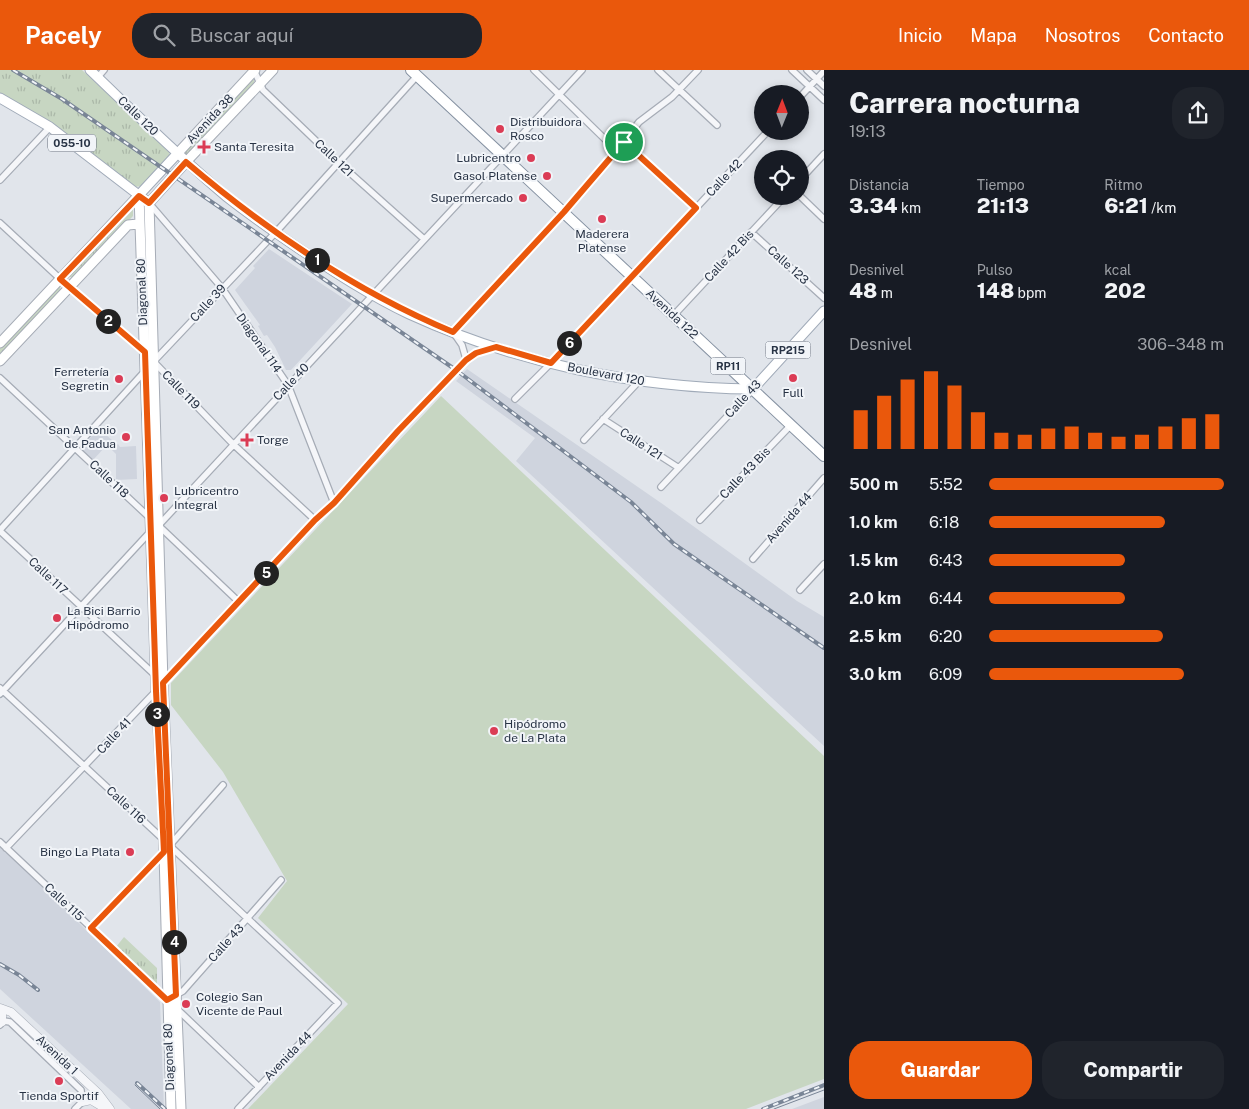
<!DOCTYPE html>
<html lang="es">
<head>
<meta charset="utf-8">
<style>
	:root { --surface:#171b24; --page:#20242c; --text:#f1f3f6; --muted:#9ea1a6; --accent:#ea580c }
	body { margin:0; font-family:"Public Sans",sans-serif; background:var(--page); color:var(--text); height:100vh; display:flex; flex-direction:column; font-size:19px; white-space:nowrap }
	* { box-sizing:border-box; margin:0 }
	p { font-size:16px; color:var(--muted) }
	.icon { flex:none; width:28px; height:28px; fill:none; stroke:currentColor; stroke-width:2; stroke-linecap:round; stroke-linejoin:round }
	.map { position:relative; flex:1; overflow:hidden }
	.panel { display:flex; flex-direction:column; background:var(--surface); width:425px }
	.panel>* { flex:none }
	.needle { width:32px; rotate:1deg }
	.controls { position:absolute; left:754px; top:15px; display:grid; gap:10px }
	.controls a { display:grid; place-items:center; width:55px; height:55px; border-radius:50%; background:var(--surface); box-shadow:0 2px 8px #0003; font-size:25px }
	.pin { position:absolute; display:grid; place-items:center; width:42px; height:42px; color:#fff; margin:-21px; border:2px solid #fff; border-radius:50%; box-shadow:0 1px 5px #0007 }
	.km { position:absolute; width:25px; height:25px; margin:-12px; border-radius:50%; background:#222; color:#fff; font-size:14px; line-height:25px; text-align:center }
	.round { display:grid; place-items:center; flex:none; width:52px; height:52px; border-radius:20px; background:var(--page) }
	.head { display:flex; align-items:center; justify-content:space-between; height:85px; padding:0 25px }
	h1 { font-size:28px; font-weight:800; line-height:38px }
	.metrics { display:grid; grid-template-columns:repeat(3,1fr); gap:8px; height:85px; padding:5px 25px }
	.metrics div { display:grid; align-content:center }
	.metrics b { font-size:21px; font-weight:800 }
	.metrics small { font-size:14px; font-weight:400 }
	.metrics p { font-size:14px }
	.chart { height:140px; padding:10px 25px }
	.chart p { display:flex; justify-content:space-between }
	.chart svg { width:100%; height:90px; margin-top:5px; stroke:var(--accent); stroke-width:6 }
	.primary-button { display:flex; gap:10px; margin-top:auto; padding:10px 25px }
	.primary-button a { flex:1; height:58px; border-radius:20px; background:var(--accent); color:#fff; font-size:20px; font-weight:800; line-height:58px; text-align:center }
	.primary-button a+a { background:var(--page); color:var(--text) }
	ul { padding:0 25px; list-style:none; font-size:16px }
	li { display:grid; grid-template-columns:80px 60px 1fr; align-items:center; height:38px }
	li i { height:12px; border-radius:6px; background:var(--accent) }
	header { display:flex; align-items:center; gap:30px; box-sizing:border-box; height:70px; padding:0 25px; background:var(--accent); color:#fff }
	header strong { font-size:24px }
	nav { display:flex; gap:28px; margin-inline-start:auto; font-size:18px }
	.search { width:350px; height:45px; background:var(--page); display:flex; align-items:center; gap:12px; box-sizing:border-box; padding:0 18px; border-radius:20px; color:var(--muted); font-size:19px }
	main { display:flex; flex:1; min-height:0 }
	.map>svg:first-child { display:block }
</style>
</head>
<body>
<header>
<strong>Pacely</strong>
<div class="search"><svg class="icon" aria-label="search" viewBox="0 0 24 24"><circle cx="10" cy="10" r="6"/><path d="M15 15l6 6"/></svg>Buscar aquí</div>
<nav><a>Inicio</a><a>Mapa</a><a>Nosotros</a><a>Contacto</a></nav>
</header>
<main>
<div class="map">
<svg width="824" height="1039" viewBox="0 0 824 1039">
	<defs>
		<pattern id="grass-tufts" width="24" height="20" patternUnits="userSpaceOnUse" patternTransform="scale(1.25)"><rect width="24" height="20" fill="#c7d6c2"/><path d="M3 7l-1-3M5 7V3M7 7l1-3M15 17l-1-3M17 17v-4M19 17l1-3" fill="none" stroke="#abb8a8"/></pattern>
	</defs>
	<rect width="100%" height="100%" fill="#e1e5eb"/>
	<path fill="#cfd4de" d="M269,179L352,234L291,300H286L275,277L267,265L264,266L258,256L260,255L235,220L255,198L253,196Z
		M467,299L664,435L797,531L824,547V676L516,391L535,368L456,311Z
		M99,359L112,370L115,376L118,374L120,377L136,376L137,409L116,410V384L107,375L93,390L82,380L81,377Z
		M0,776L160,932L164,1039H131L0,919Z
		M824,1027V1039H792Z"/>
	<path fill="url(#grass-tufts)" d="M0,0H82L169,81L170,86L144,116L133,117L51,52L0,24Z
		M251,9L254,10V13L188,84H183V79Z
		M133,138V146L74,207H70L69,203Z
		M56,217H60L61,221L0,285V276Z
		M124,867L157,898V915L116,877Z"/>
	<path fill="#c7d6c2" d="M441,326L824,686V1009L746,1039H248L348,934L258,848L287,811L223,702L171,635V613Z"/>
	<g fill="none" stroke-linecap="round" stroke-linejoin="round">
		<g stroke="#a6acb6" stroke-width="8">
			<path id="minor" d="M254,0L263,20L339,93L424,169
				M534,0L617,81
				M658,0L717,55
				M792,0L824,30
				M807,0L824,16
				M98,7L104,0
				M800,27L824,1
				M624,72L695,138
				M0,110L50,57
				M800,110L824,84
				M800,126L824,149
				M149,133L222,218L288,315L334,433
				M0,153L69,217L144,282
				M751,162L824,228
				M674,245L785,126
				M466,289L462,275L453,262L564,142L617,81L639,52L672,27L698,0
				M153,291L233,374L315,450
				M154,291L276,162L417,6
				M0,308L150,448
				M515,329L551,293L768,61
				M603,349L679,398
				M584,370L639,311
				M661,417L753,319
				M700,450L791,355
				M159,455L582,0
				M159,456L239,532
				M0,460L146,300
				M0,461L156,606
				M753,489L824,408
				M800,520L824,494
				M163,613L315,450L334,433L398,361L466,289L482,280L493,278
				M0,618L164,770
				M0,624L150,462
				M0,772L169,931
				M170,775L223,715
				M170,776L338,933L238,1039
				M6,778L157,620
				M91,858L163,782
				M174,926L183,921L281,810
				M177,939L259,1017
				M0,955L4,951L10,952L81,1020L82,1032L75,1039"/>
		</g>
		<g stroke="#a6acb6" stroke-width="9">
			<path id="tertiary" d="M0,938L11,942L98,1023L110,1039
				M0,939L2,945V952
				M82,1032L91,1030L106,1039"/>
		</g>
		<g stroke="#a6acb6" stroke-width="11">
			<path id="secondary" d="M177,84L255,0
				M186,92L273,0
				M139,125L156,621L163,746L171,1039
				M149,133L163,613L181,1039
				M0,273L139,125
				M0,291L128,155L138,154L140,158"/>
		</g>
		<g stroke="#a0aab8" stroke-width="11">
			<path id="primary" d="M90,0C135,43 179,87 227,127C251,146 276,163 301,180C336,203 371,226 409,244C516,293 635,318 753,319L824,241
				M0,28L50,57L149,133L186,92
				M139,125L177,84"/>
		</g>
		<g stroke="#8793a3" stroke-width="12">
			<path id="trunk" d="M411,0L824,386"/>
		</g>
		<use href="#minor" stroke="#f5f6f9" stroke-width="5.5"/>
		<use href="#tertiary" stroke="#f5f6f9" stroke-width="8"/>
		<use href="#secondary" stroke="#fff" stroke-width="9"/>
		<use href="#primary" stroke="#fff" stroke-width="9"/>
		<use href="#trunk" stroke="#fff" stroke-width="10"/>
		<path stroke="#798596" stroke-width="1" d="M135,1015L160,1039
			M774,1039L824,1020"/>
		<g stroke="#798596" stroke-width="4">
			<path id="rail" d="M13,0L62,29L456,300L631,432L674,474L824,578
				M0,894L19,905L38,920
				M137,1013L165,1039
				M763,1039L824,1015"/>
		</g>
		<use href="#rail" stroke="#f1f4f8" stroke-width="2" stroke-dasharray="5.5" stroke-linecap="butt"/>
	</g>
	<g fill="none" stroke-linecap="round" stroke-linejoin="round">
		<g stroke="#fff" stroke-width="10">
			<path id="route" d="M624,72L696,138L551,293L496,277L476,283L466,290L398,361L334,433L315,450L163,613L176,925L167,930L91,858L164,782L156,621L145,282L60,209L139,126L149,133L186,92C267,161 354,221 453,262L564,142Z"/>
		</g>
		<use href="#route" stroke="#ea580c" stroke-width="6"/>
	</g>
	<g fill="#db3c55" stroke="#f1f4f8" stroke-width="2">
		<circle cx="500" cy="59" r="5"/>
		<path d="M201.5 69.5h5v5h5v5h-5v5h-5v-5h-5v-5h5z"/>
		<circle cx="531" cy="88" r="5"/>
		<circle cx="547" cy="106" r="5"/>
		<circle cx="523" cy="128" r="5"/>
		<circle cx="602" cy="149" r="5"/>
		<circle cx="793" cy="308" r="5"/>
		<circle cx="119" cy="309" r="5"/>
		<circle cx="126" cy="367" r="5"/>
		<path d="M244.5 362.5h5v5h5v5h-5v5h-5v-5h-5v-5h5z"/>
		<circle cx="164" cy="428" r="5"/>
		<circle cx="57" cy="548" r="5"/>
		<circle cx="494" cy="661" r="5"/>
		<circle cx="130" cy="782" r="5"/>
		<circle cx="186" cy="934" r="5"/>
		<circle cx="59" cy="1011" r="5"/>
	</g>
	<g text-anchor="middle" stroke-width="4" stroke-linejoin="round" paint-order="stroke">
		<g fill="#f1f4f8" stroke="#646d7b" stroke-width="1">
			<rect x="48" y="64.5" width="48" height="17" rx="4"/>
			<rect x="765.5" y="271.5" width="45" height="17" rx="4"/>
			<rect x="710.5" y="287.5" width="35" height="17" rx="4"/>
		</g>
		<g font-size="11" font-weight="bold" fill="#283345">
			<text x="72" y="77">055-10</text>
			<text x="788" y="284">RP215</text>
			<text x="728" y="300">RP11</text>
		</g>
		<g font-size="12" fill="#283345" stroke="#f1f4f8">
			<text transform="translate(138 46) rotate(44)" y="4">Calle 120</text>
			<text transform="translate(210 49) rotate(-47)" y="4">Avenida 38</text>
			<text transform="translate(334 88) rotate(43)" y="4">Calle 121</text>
			<text transform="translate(724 108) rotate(-47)" y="4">Calle 42</text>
			<text transform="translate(729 186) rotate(-47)" y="4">Calle 42 Bis</text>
			<text transform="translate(788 195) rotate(42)" y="4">Calle 123</text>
			<text transform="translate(142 222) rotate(-92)" y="4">Diagonal 80</text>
			<text transform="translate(208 233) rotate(-47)" y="4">Calle 39</text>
			<text transform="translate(672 244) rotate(43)" y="4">Avenida 122</text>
			<text transform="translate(259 273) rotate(55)" y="4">Diagonal 114</text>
			<text transform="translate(606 304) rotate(11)" y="4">Boulevard 120</text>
			<text transform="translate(291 312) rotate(-47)" y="4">Calle 40</text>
			<text transform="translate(181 320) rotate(46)" y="4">Calle 119</text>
			<text transform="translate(743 329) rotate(-47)" y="4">Calle 43</text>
			<text transform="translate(641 374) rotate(33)" y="4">Calle 121</text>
			<text transform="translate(745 403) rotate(-46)" y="4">Calle 43 Bis</text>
			<text transform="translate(109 409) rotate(43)" y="4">Calle 118</text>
			<text transform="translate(789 448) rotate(-49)" y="4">Avenida 44</text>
			<text transform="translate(48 506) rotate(43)" y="4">Calle 117</text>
			<text transform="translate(114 666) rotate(-47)" y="4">Calle 41</text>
			<text transform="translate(126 735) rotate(43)" y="4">Calle 116</text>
			<text transform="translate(64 832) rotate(43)" y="4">Calle 115</text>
			<text transform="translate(226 873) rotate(-48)" y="4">Calle 43</text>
			<text transform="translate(57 985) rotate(43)" y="4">Avenida 1</text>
			<text transform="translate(288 986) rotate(-46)" y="4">Avenida 44</text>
			<text transform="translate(169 987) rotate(-92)" y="4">Diagonal 80</text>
		</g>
		<g font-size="12" fill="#283345" stroke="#f1f4f8" text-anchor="start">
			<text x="510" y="56">Distribuidora<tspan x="510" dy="14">Rosco</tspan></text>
			<text x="214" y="81">Santa Teresita</text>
			<text x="521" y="92" text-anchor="end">Lubricentro</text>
			<text x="537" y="110" text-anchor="end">Gasol Platense</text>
			<text x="513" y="132" text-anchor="end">Supermercado</text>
			<text x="602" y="168" text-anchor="middle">Maderera<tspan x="602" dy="14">Platense</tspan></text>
			<text x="109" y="306" text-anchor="end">Ferretería<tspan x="109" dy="14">Segretin</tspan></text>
			<text x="793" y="327" text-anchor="middle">Full</text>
			<text x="116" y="364" text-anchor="end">San Antonio<tspan x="116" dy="14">de Padua</tspan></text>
			<text x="257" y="374">Torge</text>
			<text x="174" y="425">Lubricentro<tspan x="174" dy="14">Integral</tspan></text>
			<text x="67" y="545">La Bici Barrio<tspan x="67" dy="14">Hipódromo</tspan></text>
			<text x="504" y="658">Hipódromo<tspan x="504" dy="14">de La Plata</tspan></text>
			<text x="120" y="786" text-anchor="end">Bingo La Plata</text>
			<text x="196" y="931">Colegio San<tspan x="196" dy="14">Vicente de Paul</tspan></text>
			<text x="59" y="1030" text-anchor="middle">Tienda Sportif</text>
		</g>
	</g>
</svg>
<div class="controls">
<a><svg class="needle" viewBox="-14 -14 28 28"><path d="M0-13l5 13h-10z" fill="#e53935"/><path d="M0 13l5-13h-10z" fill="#9ea1a6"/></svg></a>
<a><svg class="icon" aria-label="locate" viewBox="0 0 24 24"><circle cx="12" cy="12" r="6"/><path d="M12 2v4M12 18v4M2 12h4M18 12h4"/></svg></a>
</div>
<div class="pin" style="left:624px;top:72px;background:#1e9e55"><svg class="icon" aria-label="arrive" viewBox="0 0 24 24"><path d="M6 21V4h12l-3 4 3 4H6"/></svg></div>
<b class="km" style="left:317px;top:190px">1</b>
<b class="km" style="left:108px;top:251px">2</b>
<b class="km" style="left:157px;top:644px">3</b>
<b class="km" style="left:174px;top:872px">4</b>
<b class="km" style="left:266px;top:503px">5</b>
<b class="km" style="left:569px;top:273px">6</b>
</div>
<section class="panel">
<div class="head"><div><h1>Carrera nocturna</h1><p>19:13</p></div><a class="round"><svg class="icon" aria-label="share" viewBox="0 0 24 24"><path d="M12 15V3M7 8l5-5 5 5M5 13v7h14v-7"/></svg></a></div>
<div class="metrics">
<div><p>Distancia</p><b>3.34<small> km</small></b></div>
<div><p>Tiempo</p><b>21:13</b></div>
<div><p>Ritmo</p><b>6:21<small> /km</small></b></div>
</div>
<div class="metrics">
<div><p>Desnivel</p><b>48<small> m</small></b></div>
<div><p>Pulso</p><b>148<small> bpm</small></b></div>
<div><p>kcal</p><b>202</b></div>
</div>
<div class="chart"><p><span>Desnivel</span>306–348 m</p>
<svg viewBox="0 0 160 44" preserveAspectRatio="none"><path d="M5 44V25M15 44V18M25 44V10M35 44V6M45 44V13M55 44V26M65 44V36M75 44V37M85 44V34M95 44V33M105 44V36M115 44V38M125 44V37M135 44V33M145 44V29M155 44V27"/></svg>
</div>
<ul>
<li><b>500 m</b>5:52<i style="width:100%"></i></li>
<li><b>1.0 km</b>6:18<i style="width:75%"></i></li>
<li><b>1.5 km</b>6:43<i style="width:58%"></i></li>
<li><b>2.0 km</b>6:44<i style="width:58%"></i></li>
<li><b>2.5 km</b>6:20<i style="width:74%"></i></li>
<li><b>3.0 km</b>6:09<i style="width:83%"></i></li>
</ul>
<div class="primary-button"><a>Guardar</a><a>Compartir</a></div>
</section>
</main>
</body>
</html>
